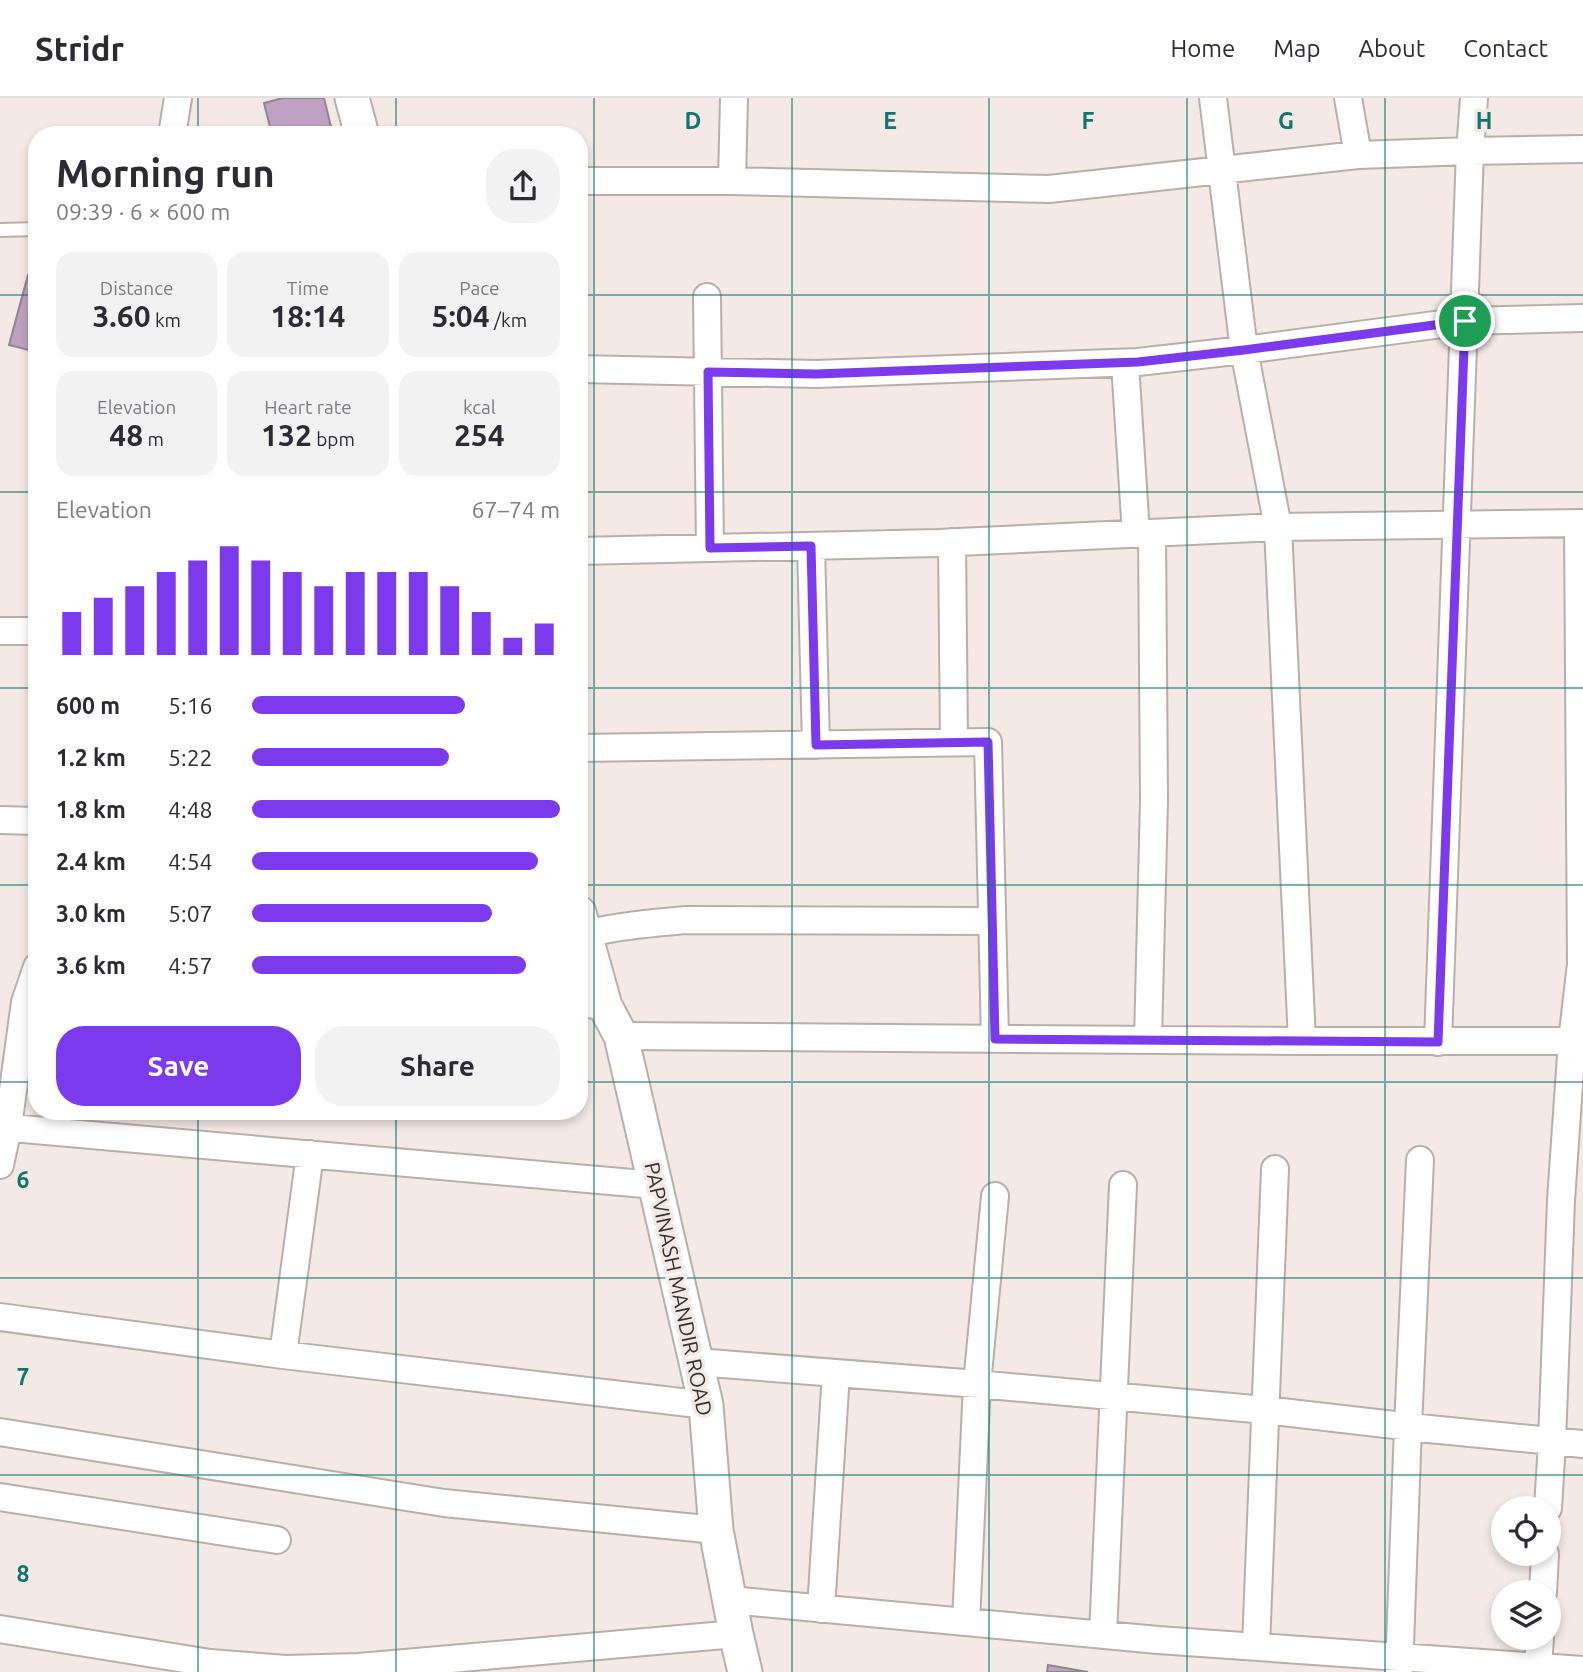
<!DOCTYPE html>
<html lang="en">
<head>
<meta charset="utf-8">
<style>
	:root { --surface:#fff; --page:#f2f2f3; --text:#2b2b33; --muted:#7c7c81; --line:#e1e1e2; --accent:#7c3aed }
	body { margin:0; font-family:Ubuntu,sans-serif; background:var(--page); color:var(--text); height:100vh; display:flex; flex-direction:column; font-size:26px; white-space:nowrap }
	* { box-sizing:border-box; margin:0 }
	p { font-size:23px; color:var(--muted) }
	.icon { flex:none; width:38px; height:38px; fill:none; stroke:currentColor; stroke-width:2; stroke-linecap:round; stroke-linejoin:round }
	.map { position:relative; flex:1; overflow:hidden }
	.panel { position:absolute; left:28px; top:28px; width:560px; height:994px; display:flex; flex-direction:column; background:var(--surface); border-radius:28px; box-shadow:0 4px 10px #0003 }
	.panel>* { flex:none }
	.controls { position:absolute; left:1491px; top:1398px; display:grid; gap:14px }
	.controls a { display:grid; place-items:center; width:70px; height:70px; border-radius:50%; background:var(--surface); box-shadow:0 4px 10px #0003; font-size:35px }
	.pin { position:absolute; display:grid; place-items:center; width:60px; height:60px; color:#fff; margin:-30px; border:4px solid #fff; border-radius:50%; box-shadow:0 2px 7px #0007 }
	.round { display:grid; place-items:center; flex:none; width:74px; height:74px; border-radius:28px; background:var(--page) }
	.summary { display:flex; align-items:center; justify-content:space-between; height:119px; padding:0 28px }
	h1 { font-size:38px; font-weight:600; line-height:52px }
	.figures { display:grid; grid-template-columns:repeat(3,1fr); gap:10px; height:119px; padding:7px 28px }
	.figures div { display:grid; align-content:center; border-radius:18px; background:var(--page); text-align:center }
	.figures b { font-size:30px; font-weight:600 }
	.figures small { font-size:19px; font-weight:400 }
	.figures p { font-size:19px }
	.chart { height:196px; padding:14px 28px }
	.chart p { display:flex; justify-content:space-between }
	.chart svg { width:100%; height:126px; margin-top:7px; stroke:var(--accent); stroke-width:6 }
	.action { display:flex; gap:14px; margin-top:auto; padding:14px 28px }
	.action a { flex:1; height:80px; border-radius:28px; background:var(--accent); color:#fff; font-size:28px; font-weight:600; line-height:80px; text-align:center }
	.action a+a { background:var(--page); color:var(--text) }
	ul { padding:0 28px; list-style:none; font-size:23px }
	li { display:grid; grid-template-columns:112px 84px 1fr; align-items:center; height:52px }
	li i { height:18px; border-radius:9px; background:var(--accent) }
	header { display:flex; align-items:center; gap:42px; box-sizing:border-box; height:98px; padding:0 35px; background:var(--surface); border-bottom:2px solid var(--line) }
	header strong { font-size:33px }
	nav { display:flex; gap:38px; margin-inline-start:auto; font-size:24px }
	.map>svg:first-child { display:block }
</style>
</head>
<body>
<header>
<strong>Stridr</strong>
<nav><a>Home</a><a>Map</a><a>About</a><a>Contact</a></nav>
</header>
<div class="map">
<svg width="1583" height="1574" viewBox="0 0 1583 1574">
	<rect width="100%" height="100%" fill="#f4e9e4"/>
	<path fill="#bfa1c2" stroke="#8d878e" stroke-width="2" d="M283,0H324L333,37H272L264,5Z
		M28,177L37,179V254L9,247Z
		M1048,1567L1088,1574H1047Z"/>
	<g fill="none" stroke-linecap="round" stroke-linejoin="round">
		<g stroke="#b9afaa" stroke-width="16">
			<path id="service" d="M0,132L37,131"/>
		</g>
		<g stroke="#b9afaa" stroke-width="30">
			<path id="minor" d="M1213,0L1244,252L1278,429L1302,943
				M1348,0L1358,57
				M172,37L178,0
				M579,83H732L1049,91L1358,57L1470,53L1583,51
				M732,83L734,0
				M707,199L710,450
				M1125,265L1136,436
				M579,271L816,276L1138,264L1244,252L1465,223L1583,220
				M952,444L954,644
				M811,448L816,647
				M579,453L937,445L1278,429L1583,425
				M0,533H37
				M579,650L988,644L995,941
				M0,722L37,723
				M585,836C618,828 652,825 686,822L992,823
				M579,905L605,908
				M621,938L1302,943H1583
				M1148,942L1154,702L1152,435
				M1438,944L1470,53L1474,0
				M0,1029L655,1087
				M0,1067L8,1029L25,904L37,869
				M0,1219L283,1257L706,1307
				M283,1257L310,1056
				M696,1264L977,1286L1265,1312L1429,1331L1583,1346
				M0,1334L444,1405L716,1432
				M0,1399L277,1442
				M1548,1410L1552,1344L1561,1102L1572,943L1581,866L1578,425
				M1543,1494L1545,1456
				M730,1502L1158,1542L1583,1572
				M821,1511L836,1275
				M966,1524L977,1286L995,1098
				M0,1531L210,1565L286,1571L359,1569L736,1536
				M1103,1537L1123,1087
				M1256,1548L1275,1071
				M1538,1568L1540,1540
				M1399,1574L1408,1329L1420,1062"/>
		</g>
		<g stroke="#b9afaa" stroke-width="37">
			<path id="tertiary" d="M352,0L362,37
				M579,815L605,908L621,938L706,1307L716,1432L736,1536L745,1574"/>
		</g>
		<use href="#service" stroke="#fff" stroke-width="12"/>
		<use href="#minor" stroke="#fff" stroke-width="26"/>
		<use href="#tertiary" stroke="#fff" stroke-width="33"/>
	</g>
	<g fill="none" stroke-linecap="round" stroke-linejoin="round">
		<g stroke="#fff" stroke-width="14">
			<path id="route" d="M1465,223L1438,944L995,941L988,644L816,647L811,448L710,450L708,274L816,276L1138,264L1244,252Z"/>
		</g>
		<use href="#route" stroke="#7c3aed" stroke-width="9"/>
	</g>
	<path fill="none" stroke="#0f766e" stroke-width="2" stroke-opacity="0.55" d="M198,0V37M396,0V37M594,0V1574M792,0V1574M989,0V1574M1187,0V1574M1385,0V1574M0,197H37M579,197H1583M0,394H37M579,394H1583M0,590H37M579,590H1583M0,787H37M579,787H1583M0,984H37M579,984H1583M198,1013V1574M396,1013V1574M0,1180H1583M0,1377H1583"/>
	<g text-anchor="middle" stroke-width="7" stroke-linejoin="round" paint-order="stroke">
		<g font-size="21" fill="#35312f" stroke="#f4e9e4">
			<text transform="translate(678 1191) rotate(78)" y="7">PAPVINASH MANDIR ROAD</text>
		</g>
	</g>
	<g font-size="23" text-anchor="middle" font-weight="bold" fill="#0f766e" stroke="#f4e9e4" stroke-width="7" stroke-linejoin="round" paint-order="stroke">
		<text x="693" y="31">D</text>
		<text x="890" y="31">E</text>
		<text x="1088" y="31">F</text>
		<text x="1286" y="31">G</text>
		<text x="1484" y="31">H</text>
		<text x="23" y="1090">6</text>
		<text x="23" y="1287">7</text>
		<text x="23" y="1484">8</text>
	</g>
</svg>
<div class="controls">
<a><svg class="icon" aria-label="locate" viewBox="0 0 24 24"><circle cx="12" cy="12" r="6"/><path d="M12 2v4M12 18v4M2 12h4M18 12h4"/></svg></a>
<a><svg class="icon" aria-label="layers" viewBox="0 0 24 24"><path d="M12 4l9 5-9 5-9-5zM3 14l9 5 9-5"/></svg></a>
</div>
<div class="pin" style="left:1465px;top:223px;background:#1e9e55"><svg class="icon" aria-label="arrive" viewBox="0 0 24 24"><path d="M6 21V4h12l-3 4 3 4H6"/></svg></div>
<section class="panel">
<div class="summary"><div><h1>Morning run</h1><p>09:39 · 6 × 600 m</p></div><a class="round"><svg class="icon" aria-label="share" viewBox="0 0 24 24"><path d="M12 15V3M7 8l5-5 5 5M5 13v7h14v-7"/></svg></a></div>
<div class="figures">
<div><p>Distance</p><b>3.60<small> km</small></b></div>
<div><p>Time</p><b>18:14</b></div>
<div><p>Pace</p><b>5:04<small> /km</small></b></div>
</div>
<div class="figures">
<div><p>Elevation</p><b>48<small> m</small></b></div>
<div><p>Heart rate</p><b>132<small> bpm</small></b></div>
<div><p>kcal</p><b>254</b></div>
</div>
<div class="chart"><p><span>Elevation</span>67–74 m</p>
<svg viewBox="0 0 160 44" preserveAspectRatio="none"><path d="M5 44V29M15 44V24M25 44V20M35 44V15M45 44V11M55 44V6M65 44V11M75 44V15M85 44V20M95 44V15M105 44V15M115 44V15M125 44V20M135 44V29M145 44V38M155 44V33"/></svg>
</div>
<ul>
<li><b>600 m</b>5:16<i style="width:69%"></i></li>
<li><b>1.2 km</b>5:22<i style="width:64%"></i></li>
<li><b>1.8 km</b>4:48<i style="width:100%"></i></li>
<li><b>2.4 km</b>4:54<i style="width:93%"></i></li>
<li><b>3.0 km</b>5:07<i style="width:78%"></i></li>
<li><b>3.6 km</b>4:57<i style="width:89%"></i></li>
</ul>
<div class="action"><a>Save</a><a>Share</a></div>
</section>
</div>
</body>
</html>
